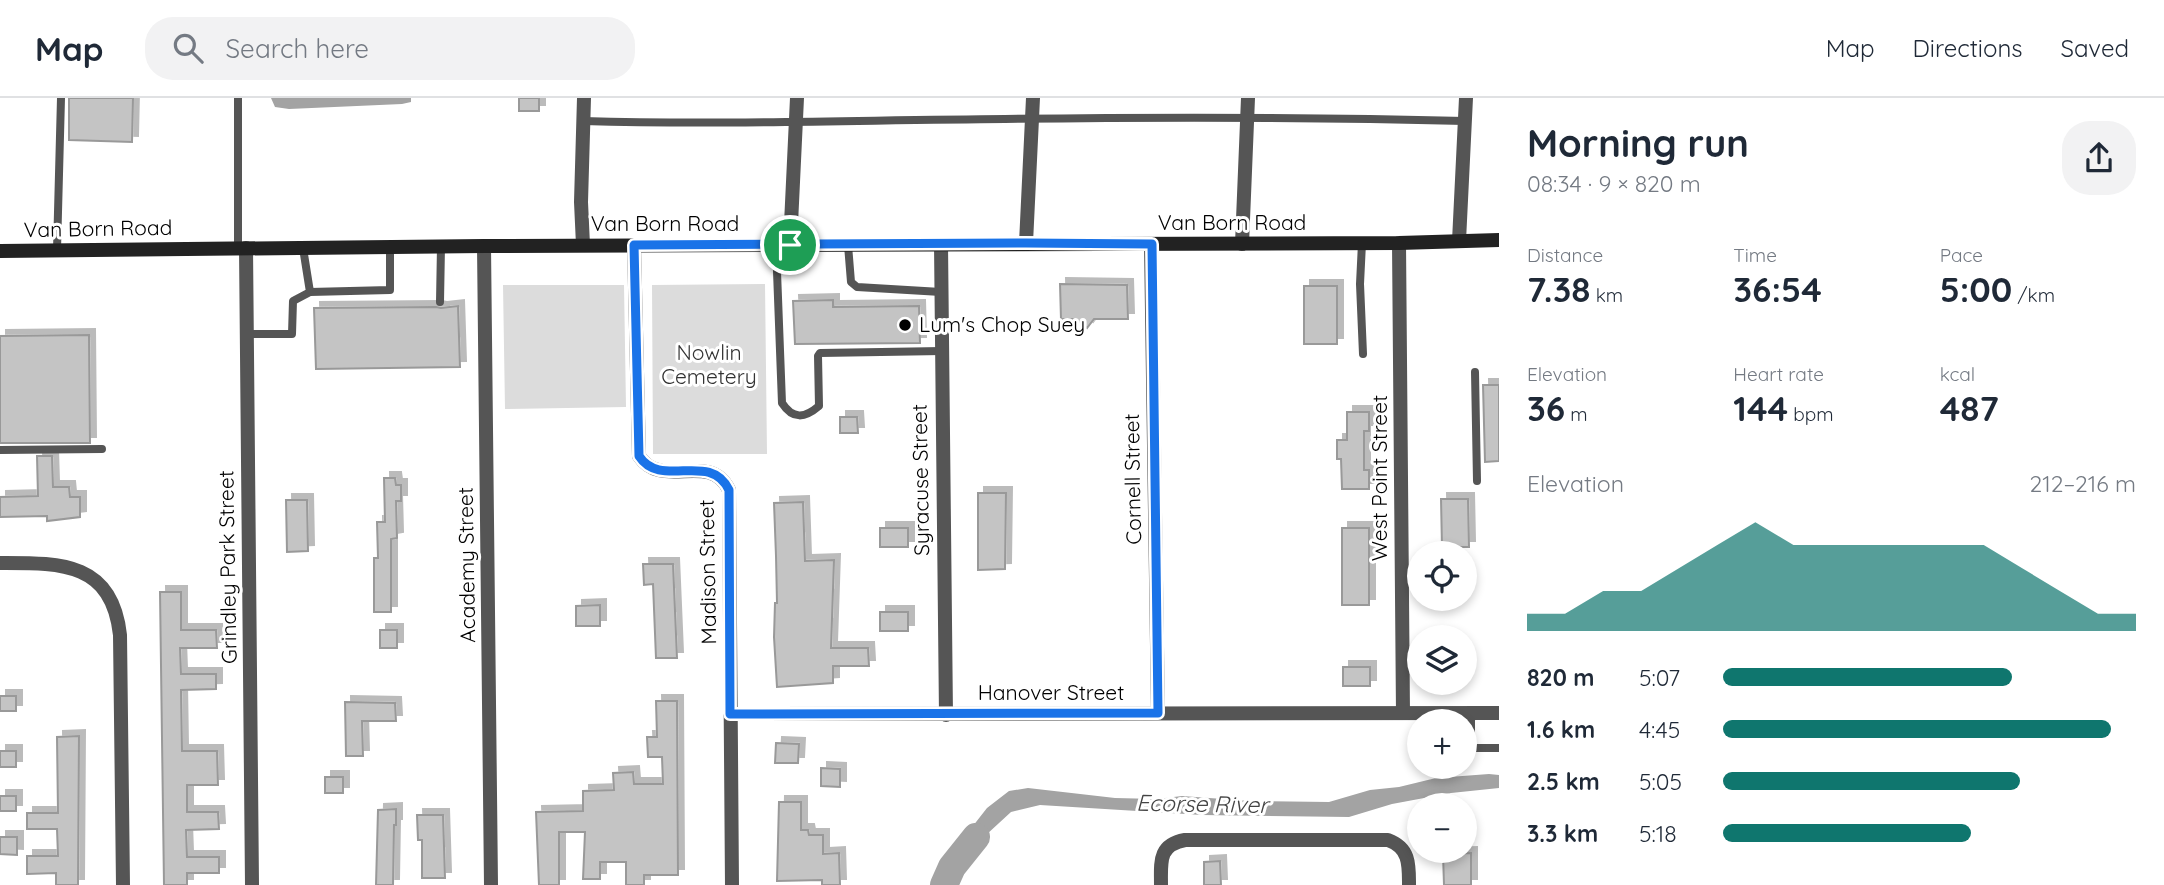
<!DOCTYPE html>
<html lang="en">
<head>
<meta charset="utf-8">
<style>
	:root { --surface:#fff; --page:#f2f2f3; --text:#1f2937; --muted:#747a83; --line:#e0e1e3; --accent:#0f766e }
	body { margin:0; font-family:Quicksand,sans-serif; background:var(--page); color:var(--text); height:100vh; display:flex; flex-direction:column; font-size:26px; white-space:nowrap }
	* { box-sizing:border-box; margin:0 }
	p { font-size:23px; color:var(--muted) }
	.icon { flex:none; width:38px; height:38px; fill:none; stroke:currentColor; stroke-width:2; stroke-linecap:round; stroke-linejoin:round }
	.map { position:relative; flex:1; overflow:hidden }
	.drawer { display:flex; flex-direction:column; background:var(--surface); width:665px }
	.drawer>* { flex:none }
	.buttons { position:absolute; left:1407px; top:443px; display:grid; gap:14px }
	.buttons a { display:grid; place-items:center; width:70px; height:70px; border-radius:50%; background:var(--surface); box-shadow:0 4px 10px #0003; font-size:35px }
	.pin { position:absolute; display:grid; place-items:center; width:60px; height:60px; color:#fff; margin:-30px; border:4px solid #fff; border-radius:50%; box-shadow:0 2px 7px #0007 }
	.round { display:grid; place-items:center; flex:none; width:74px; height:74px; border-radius:28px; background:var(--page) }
	.headline { display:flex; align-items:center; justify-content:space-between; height:119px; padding:0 28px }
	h1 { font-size:38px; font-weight:700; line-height:52px }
	.metrics { display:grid; grid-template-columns:repeat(3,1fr); gap:10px; height:119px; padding:7px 28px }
	.metrics div { display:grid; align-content:center }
	.metrics b { font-size:35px; font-weight:700 }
	.metrics small { font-size:19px; font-weight:400 }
	.metrics p { font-size:19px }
	.chart { height:196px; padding:14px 28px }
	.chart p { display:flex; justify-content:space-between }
	.chart svg { width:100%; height:126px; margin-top:7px; fill:var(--accent); opacity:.7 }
	ul { padding:0 28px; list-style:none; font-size:23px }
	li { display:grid; grid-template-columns:112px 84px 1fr; align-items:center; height:52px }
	li i { height:18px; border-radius:9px; background:var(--accent) }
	header { display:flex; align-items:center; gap:42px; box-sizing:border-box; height:98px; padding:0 35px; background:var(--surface); border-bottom:2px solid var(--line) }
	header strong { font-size:33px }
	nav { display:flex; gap:38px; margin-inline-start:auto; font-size:24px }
	.search { width:490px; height:63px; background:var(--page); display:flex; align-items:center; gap:18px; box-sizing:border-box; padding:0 24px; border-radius:28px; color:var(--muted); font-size:26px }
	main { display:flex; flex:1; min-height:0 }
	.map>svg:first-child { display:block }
</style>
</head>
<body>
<header>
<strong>Map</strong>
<div class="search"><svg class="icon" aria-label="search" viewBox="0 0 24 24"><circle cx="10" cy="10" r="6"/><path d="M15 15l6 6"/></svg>Search here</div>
<nav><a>Map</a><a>Directions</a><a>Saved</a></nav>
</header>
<main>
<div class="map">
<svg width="1499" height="787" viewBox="0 0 1499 787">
	<defs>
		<filter id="shadow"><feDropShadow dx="6" dy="-6" stdDeviation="0" flood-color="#0004"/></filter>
	</defs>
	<rect width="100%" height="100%" fill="#fff"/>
	<path fill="#dcdcdc" d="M765,186L767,356H653L652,187Z
		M503,187H624L626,309L505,311Z"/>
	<path fill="#a3a3a3" d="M271,0H411V4L402,6L289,11L275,9Z
		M1489,676L1499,677V690L1451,695L1392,706L1349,719L1202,717L1040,707L1011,714L974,748L955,771L944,765L987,710L1009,693L1028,690L1115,700L1157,701L1182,698L1250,703L1329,704L1370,692L1399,689L1436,680Z"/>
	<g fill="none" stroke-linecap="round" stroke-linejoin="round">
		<path stroke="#a3a3a3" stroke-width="28" d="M944,787L952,769L976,739"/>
	</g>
	<path fill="#c4c4c4" stroke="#999" stroke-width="2" filter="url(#shadow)" d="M69,0H133L132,44L69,42Z
		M519,0H539V13H519Z
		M1060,186L1127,187L1128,221H1094L1087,230L1076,221H1061Z
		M1304,188H1337V246H1304Z
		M833,202V209L919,208L920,245L795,246L793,203Z
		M458,208L460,269L316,271L314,210L436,209L441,210Z
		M89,237L90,345H0V238Z
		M1483,287H1499V363L1485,364Z
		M1347,314H1369V333H1364V372H1369V391H1342L1341,361H1337V342H1347Z
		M840,319H857L858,335H840Z
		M37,358H52L53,389H69L70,399H80V419L47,423V418L0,419V399L38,398Z
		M384,380H395L396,387H401V403H396L397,440L391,441V514H374V460H378L377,424H385Z
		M978,395H1006L1005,471L978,472Z
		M1441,401H1468L1469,449H1442Z
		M286,402H307L308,453L287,454Z
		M803,404L805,463L834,462L831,550H868L869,568H833V585L777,589L774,539L775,505H777L776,458L774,405Z
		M880,430H908V449H880Z
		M1342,430H1369V507H1342Z
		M643,466H673L677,560H656L653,486L644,487Z
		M160,494H181V532H216L217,550H180L181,576H216V591L181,592L182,653H217L218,687H187V714H218L219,731L186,732L187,759H219V775H187V787H164Z
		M600,507V528H576V508Z
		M880,514H908V533H880Z
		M380,532H397V550H380Z
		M1343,569H1370V588H1343Z
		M0,598H16V613H0Z
		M656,603H677L678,777H644V787H626V764H600V781H583L585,734H559V787H539L536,714L583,713V693L614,692L613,675L633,674L634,686H663L662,659H648L647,639H657Z
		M345,604L395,605L396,623H362L363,658H346Z
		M79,638L78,787H56V775L27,776V758H58L57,731H27V715H58L57,639Z
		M776,645L799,646L798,665H775Z
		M0,653H16V669H0Z
		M821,670L840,671V689L821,688Z
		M325,679H343V695H325Z
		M0,698H16V713H0Z
		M779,704H801V732H808L809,737H823V756L839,755L840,787H822V782L777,783Z
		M396,711V727H394L393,787H376L378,712Z
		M417,717H443L445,780H422V742H418Z
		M0,739H17V757L0,756Z
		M1471,755V787H1444L1443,756Z
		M1220,763L1221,787H1204V764Z"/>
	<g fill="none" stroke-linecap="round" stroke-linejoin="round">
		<path stroke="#555" stroke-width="8" d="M238,0V150
			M583,23C724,27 864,22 1005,21C1158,19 1312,19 1465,23
			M1362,145L1360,186L1363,256
			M776,147L782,305C793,322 805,320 819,308L818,258L820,255L942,253
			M848,147L851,184L857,189L941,194
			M303,150L310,194L390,192V149
			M57,152L61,0
			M440,204L441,148
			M247,236H292L293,203L310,194
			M1475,274L1477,383
			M0,352L102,351
			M1471,615V650H1499"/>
		<path stroke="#555" stroke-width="14" d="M1459,143L1466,0
			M1026,145L1033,0
			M1399,145L1403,615
			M941,146L946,617
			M1151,146L1158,615
			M1242,146L1248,0
			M583,147L581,104L584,0
			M634,147L639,358C662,393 710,352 729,392L732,787
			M790,147L797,0
			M484,148L491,787
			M246,150L252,787
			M0,465C59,465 112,463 120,537L123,787
			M730,616L1499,615
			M1161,787C1161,764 1158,747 1185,742H1388C1410,750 1409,767 1409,787"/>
		<path stroke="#222" stroke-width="14" d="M0,153L484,148L1399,145L1499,142"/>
	</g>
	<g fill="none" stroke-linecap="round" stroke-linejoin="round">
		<g stroke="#fff" stroke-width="14">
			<path id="route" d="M1026,145L1152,146L1158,615L730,616L729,392C710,352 661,392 639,358L634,147Z"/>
		</g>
		<use href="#route" stroke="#1a73e8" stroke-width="9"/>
	</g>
	<circle fill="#000" stroke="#fff" stroke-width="2.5" cx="905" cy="227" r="7"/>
	<g text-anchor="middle" stroke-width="6" stroke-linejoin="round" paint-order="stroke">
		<g font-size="21" fill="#000" stroke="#fff">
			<text x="1232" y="132">Van Born Road</text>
			<text x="665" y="133">Van Born Road</text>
			<text transform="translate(98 131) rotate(-1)" y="7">Van Born Road</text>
			<text transform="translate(1380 380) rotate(-90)" y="7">West Point Street</text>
			<text transform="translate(1133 381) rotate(-91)" y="7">Cornell Street</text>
			<text transform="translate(921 382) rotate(-91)" y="7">Syracuse Street</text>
			<text transform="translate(467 467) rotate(-91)" y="7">Academy Street</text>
			<text transform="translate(228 469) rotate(-91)" y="7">Grindley Park Street</text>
			<text transform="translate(708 474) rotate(-91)" y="7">Madison Street</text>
			<text x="1051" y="602">Hanover Street</text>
		</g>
		<g font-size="21" fill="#000" stroke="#fff" text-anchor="start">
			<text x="919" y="234">Lum's Chop Suey</text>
		</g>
		<g font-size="21" fill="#333" stroke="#fff">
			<text x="709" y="262">Nowlin<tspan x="709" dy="24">Cemetery</tspan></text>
		</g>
		<g font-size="23" font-style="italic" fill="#444" stroke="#fff">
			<text transform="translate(1202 706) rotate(1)" y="8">Ecorse River</text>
		</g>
	</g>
</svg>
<div class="buttons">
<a><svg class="icon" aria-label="locate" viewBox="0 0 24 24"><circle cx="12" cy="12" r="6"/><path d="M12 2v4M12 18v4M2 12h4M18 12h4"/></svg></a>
<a><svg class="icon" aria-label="layers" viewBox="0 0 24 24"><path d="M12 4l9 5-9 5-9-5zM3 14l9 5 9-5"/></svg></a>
<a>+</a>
<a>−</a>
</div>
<div class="pin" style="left:790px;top:147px;background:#1e9e55"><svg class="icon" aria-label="arrive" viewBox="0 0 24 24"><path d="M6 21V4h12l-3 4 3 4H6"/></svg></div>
</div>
<section class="drawer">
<div class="headline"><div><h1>Morning run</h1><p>08:34 · 9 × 820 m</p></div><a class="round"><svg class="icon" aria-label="share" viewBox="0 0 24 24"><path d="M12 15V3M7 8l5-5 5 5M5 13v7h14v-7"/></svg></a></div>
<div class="metrics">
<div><p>Distance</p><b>7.38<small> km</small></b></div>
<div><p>Time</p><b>36:54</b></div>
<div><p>Pace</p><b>5:00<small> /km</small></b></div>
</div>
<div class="metrics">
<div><p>Elevation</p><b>36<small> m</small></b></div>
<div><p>Heart rate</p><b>144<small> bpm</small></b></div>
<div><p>kcal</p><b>487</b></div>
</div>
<div class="chart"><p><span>Elevation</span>212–216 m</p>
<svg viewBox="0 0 160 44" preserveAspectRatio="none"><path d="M0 44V38L10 38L20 30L30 30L40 22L50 14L60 6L70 14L80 14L90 14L100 14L110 14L120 14L130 22L140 30L150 38L160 38V44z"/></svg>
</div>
<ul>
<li><b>820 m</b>5:07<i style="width:70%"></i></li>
<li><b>1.6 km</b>4:45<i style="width:94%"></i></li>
<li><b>2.5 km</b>5:05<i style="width:72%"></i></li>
<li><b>3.3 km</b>5:18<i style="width:60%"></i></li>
</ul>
</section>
</main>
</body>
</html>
